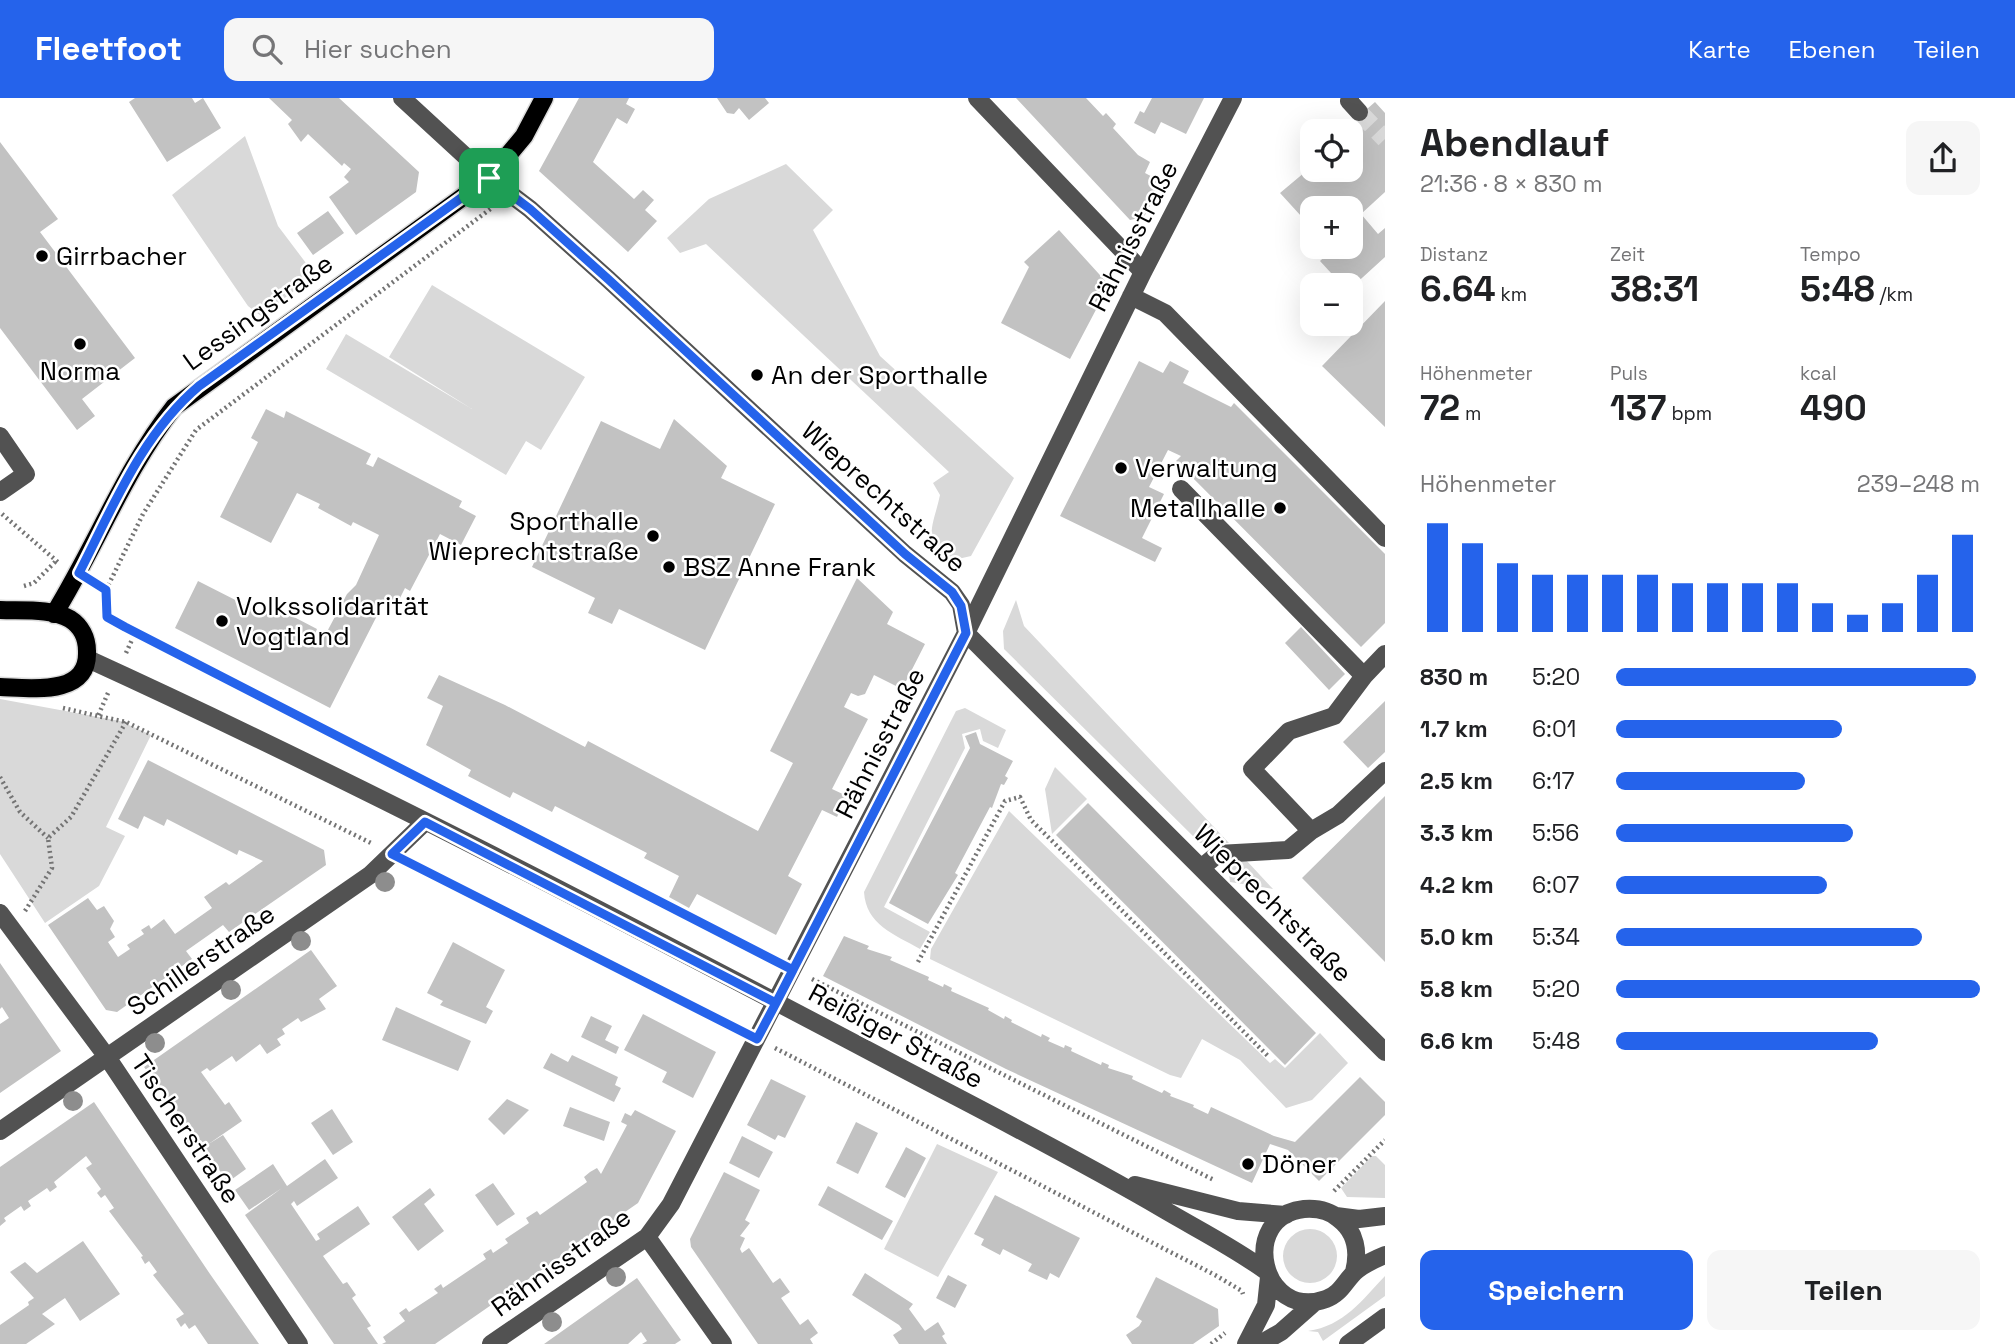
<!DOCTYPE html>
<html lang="de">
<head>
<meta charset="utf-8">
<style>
	:root { --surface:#fff; --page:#f6f6f6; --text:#202124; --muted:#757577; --accent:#2563eb }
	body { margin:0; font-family:"Space Grotesk",sans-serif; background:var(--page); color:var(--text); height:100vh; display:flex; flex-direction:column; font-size:26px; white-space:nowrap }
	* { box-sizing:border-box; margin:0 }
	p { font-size:23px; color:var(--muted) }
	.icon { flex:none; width:38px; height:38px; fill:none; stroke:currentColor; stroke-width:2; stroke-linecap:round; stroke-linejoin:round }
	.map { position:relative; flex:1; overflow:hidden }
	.side { display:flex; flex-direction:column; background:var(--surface); width:630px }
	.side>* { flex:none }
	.fabs { position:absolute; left:1300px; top:21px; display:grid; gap:14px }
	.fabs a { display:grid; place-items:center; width:63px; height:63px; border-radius:14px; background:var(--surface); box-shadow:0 7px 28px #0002; font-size:35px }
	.pin { position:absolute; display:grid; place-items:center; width:60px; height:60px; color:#fff; margin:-30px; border-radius:14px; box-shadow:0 4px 10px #0006 }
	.round { display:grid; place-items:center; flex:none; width:74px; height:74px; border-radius:14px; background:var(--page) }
	.summary { display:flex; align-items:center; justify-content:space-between; height:119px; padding:0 35px }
	h1 { font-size:38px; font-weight:700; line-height:52px }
	.metrics { display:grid; grid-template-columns:repeat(3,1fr); gap:10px; height:119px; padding:7px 35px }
	.metrics div { display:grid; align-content:center }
	.metrics b { font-size:35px; font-weight:700 }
	.metrics small { font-size:19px; font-weight:400 }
	.metrics p { font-size:19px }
	.chart { height:196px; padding:14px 35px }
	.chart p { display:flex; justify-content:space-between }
	.chart svg { width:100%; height:126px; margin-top:7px; stroke:var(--accent); stroke-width:6 }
	.primary-button { display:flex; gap:14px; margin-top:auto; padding:14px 35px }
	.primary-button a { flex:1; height:80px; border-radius:14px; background:var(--accent); color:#fff; font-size:28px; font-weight:700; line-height:80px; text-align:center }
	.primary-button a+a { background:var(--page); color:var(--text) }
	ul { padding:0 35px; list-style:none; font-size:23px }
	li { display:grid; grid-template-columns:112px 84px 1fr; align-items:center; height:52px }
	li i { height:18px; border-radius:9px; background:var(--accent) }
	header { display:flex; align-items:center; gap:42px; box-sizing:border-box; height:98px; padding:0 35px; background:var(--accent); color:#fff }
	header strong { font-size:33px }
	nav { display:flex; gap:38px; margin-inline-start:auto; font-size:24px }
	.search { width:490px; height:63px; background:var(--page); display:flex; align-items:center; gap:18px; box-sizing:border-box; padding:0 24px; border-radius:14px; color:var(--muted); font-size:26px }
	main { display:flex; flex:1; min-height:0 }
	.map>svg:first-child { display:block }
</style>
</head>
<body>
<header>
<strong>Fleetfoot</strong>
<div class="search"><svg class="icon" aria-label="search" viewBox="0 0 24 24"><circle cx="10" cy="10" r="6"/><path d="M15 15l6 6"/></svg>Hier suchen</div>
<nav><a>Karte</a><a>Ebenen</a><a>Teilen</a></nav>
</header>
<main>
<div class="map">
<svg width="1385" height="1246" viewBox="0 0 1385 1246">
	<rect width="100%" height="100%" fill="#fff"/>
	<path fill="#d9d9d9" d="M245,38L278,128L315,177L261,218L248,208L172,97Z
		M786,66L833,112L813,132L880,258L1014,380L971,458L949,463C921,443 934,426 940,397L933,385L949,374L706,146L680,155L667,140L709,101Z
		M432,187L585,279L541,352L526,343L506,377L326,271L346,236L472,311L389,259Z
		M1016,502L1024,528L1229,745H1200L1004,551L1003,533Z
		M0,601L120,623L151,637L106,729L125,738L99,788L45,825L0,756Z
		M965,610L1006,632L998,650L983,643L980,631L962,636L965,650L884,809L930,834L920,851C894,836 866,827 864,794L956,613Z
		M1055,669L1087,701L1052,736L1045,691Z
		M1009,713L1270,965L1275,961L1285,970L1320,935L1348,965L1312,1002L1286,1010L1240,962L1202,941L1181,980L1170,977L930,861L931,851Z
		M1246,762L1273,791L1230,784L1228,768L1232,763Z
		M937,1046L998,1074L938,1179L884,1151Z
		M1372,1058H1376L1385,1067V1100L1347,1099L1341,1090Z
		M1283 1158a27 27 0 1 1 54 0a27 27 0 1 1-54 0Z
		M1385,1178V1198L1323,1243L1318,1234L1308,1233C1344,1228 1362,1202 1385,1178Z"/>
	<path fill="#c2c2c2" d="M135,0H192L195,5L203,0L221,30L167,64L129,4Z
		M269,0H339L419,74L416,94L356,137L329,99L349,84L344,79L351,71L344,65L342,68L308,36L301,44L288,26L292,22Z
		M579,0H629L626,6L635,11L627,26L617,20L593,64L634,101L643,92L654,102L645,112L657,123L628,154L539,73Z
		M717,0H765L769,5L749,22L739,10L734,16L727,15Z
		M1016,0H1086L1103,18L1106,15L1116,26L1113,30L1138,57L1150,64L1145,75L1162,84L1144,119L1130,122Z
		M1152,0H1204L1186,36L1161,24L1155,36L1134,25L1140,13L1144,15Z
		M1375,4L1385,15V94L1361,116L1378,136L1385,130V159L1351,190V187H1342L1320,163L1332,152L1329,149H1351V110H1312V130L1280,95L1311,69L1307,65L1312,60V72H1351V33H1342Z
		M0,44L58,121L40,134L135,260L82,301L95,318L77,332L0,230Z
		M328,113L344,135L313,157L297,135Z
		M1059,132L1109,187L1070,261L1001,225L1029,169L1024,164Z
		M1385,203V329L1322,268Z
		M1139,263L1163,275L1170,263L1189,273L1183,285L1231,309L1234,305L1385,456V525L1361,549L1176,363L1181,358L1168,352L1149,389L1164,396L1142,440L1162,450L1155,464L1060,418Z
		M266,311L284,320L286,313L371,356L366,366L373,369L378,359L462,403L459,409L476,418L461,447L440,436L410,493L405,490L396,508L385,502L330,610L175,530L198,483L263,516L269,506L317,531L313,541L321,545L347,496L356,487L379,437L353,424L351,428L318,410L320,406L297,395L271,445L220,419L258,344L251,340Z
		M674,321L727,368L721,380L775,406L705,552L619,511L612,526L588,515L595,500L532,469L601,323L660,351Z
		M857,480L893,514L887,526L925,546L902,591L874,577L865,596L858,598L851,595L844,609L868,621L832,691L847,698L837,719L822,712L788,778L802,786L776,837L697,796L689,810L669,799L679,778L644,760L647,755L555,708L552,714L513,694L510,700L468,678L471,672L426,647L443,608L427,600L439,577L505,607L585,649L588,643L758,733L793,665L770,653Z
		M1301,529L1345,576L1329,592L1285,545Z
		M1385,603V654L1368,670L1343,644Z
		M976,634L980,646L1013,663L1005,678L1008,680L1004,687L1001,686L992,710L990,709L955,775L958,777L928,826L889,805L970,650L965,638Z
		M148,662L324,752L326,767L229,834L223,827L186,853L192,861L117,914L106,912L48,827L88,800L97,812L104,808L114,823L110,831L115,839L108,844L118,859L130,851L127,847L144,836L141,832L149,827L151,831L164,821L175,836L212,810L204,799L226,784L229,787L263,763L239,752L237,757L167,721L164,728L144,718L138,731L118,721Z
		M1385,698V864L1302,780Z
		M1088,705L1316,935L1285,967L1056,737Z
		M844,838L869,848L867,851L892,859L890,862L929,879L928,882L943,889L944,886L952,890L951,893L989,910L988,912L1004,921L1005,918L1012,922L1011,924L1041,939L1042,936L1050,940L1048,943L1064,950L1065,947L1072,950L1071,953L1101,967L1102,964L1109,967L1108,970L1133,978L1132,981L1162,995L1164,992L1171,996L1170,998L1194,1007L1193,1009L1208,1016L1211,1009L1274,1038L1295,1044L1360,979L1385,1004V1017L1319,1083L1288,1052L1270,1046L1252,1085L1006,971L823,878Z
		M453,844L505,872L486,909L493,913L486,926L440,907L443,903L427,895Z
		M311,852L337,888L319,901L326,911L301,924L298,920L282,931L285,936L277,941L281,947L267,956L260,946L236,964L232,958L210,973L207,970L201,974L225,1007L229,1004L242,1023L207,1047L223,1037L246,1071L228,1084L144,969Z
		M0,865L61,953L0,995V926L9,920L2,909L0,911Z
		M396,909L471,943L458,973L382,942Z
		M643,916L716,954L693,1000L662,984L667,974L624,952Z
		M591,918L612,928L605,942L619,949L616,956L581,939Z
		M551,955L568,964L572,957L618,979L615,987L621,990L614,1004L543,970Z
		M771,981L806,998L785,1040L778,1037L775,1042L747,1027Z
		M507,1001L529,1012L504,1037L488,1021Z
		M94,1004L210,1176L259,1246H208L195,1227L189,1231L185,1225L181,1229L176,1221L184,1216L153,1177L157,1174L149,1163L145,1166L141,1159L143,1158L109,1113L114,1110L105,1097L101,1100L97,1095L101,1091L86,1070L92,1066L86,1058L54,1084L57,1089L50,1094L47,1090L28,1103L31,1108L24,1113L21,1108L4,1120L6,1123L0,1128V1069Z
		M570,1009L610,1024L604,1043L563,1028Z
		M332,1011L353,1044L333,1057L311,1025Z
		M635,1012L676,1033L638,1105L435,1246H382L386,1244L383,1239L405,1223L399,1215L406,1210L409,1214L438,1195L434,1191L441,1186L443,1190L486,1161L483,1156L491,1151L493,1155L508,1145L505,1141L529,1125L526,1120L537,1113L540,1117L587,1084L584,1079L590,1074L597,1070L601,1076L627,1027L621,1024L625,1015L631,1018Z
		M856,1024L878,1035L858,1076L836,1065Z
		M742,1038L773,1054L759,1080L729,1065Z
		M906,1049L926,1060L905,1100L885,1089Z
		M325,1061L338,1080L297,1108L294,1103L291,1106L316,1143L320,1141L317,1136L358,1108L370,1126L323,1158L343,1186L347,1184L356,1197L352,1200L371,1228L367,1230L378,1246H334L245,1117L282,1090L249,1112L235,1092L273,1066L287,1088Z
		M724,1074L760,1092L745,1122L750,1125L740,1138L745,1140L740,1151L742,1155L749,1150L773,1185L780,1180L790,1194L781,1200L800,1227L808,1221L818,1235L810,1241L813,1246H758L691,1149L690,1141Z
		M493,1085L515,1116L497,1128L475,1097Z
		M828,1088L893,1123L882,1142L818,1107Z
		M430,1090L435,1097L424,1106L444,1133L418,1153L392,1119Z
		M995,1097L1080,1140L1059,1180L1050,1175L1047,1182L1028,1173L1032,1166L1003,1151L1000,1157L981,1147L984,1141L974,1136Z
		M83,1143L120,1196L80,1223L65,1200L42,1216L55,1226L26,1246H0V1227L29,1207L28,1204L34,1200L10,1174L25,1164L37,1175Z
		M865,1175L913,1206L909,1211L925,1233L938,1224L945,1236L942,1238L947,1246H899L893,1237L902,1231L899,1227L852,1197Z
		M948,1177L967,1187L955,1210L936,1200Z
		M1156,1179L1218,1211L1219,1228L1193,1246H1132L1126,1237L1139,1228L1142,1223L1136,1219Z
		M637,1180L681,1242L675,1246H642L647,1243L641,1234L628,1246H544Z"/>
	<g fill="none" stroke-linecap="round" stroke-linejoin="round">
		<path stroke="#d9d9d9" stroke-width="18" stroke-dasharray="18 9" stroke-linecap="butt" d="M1359,14L1385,41"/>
		<g stroke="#dbdbdb" stroke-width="21">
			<path id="major" d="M0,512C21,513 52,510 70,521C81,528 87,540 87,553C89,599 30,590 0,589
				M54,516C96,448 125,371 174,309L489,80L524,38L544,0"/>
		</g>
		<path stroke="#747474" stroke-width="4.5" stroke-dasharray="2 3.5" stroke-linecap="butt" d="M2,416L59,465
			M97,486L106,492L107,519L125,529L773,861
			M24,488L34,485L56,463
			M106,492L143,416L196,332L493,109
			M126,555L135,535
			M108,595L98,618L126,624L371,745
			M63,610L98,618
			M0,679L20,714L48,740
			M413,766L739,932
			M25,813L52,770L48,740L71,719L126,624
			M918,864L1005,703L1020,699L1031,722L1269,959
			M812,881L1214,1082
			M775,950L1215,1177L1242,1193L1243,1196
			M1334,1093L1385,1042
			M1211,1246L1225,1235"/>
		<path stroke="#525252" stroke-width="18" d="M402,0L489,80L530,111L608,181L905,456L952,494L961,507L966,535L1385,954
			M977,0L1143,174
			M1350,0L1349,3L1359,14
			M1131,198L1165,215L1385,440
			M0,338L26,376L0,394
			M1181,391L1364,578L1385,556
			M88,561C355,683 615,819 875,956C971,1007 1069,1056 1163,1111C1197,1131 1233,1149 1266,1173
			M1311,733L1338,717L1385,673
			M1201,770L1218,756L1288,752L1311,733L1252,671L1289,633L1334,618L1364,578
			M0,815L107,959L299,1246
			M0,1033L370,777L425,724
			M1135,1087L1238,1113L1286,1117
			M1336,1118L1359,1121L1385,1118
			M647,1139L723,1246
			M1354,1174C1359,1154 1356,1134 1339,1121C1329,1112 1317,1110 1304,1111C1238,1118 1261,1224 1326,1201C1342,1195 1345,1182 1357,1172C1365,1166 1375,1161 1385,1157
			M491,1246L647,1139L671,1106L966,535L1143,174L1233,0
			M1246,1246L1266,1207L1269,1179
			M1260,1246L1281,1234L1315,1204
			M1348,1246L1385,1219"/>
		<use href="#major" stroke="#000" stroke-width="18"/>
	</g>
	<g fill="#8d8d8d">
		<circle cx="385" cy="784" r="10"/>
		<circle cx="301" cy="843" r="10"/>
		<circle cx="231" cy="892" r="10"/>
		<circle cx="155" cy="945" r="10"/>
		<circle cx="73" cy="1003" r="10"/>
		<circle cx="616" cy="1179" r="10"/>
		<circle cx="552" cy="1224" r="10"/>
	</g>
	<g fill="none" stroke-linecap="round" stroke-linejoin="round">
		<g stroke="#fff" stroke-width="14">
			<path id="route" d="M489,80L199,288C142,336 113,409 79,475L106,492L107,519L125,529L793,872L776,905L425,724L392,756L757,941L776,905L966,535L961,508L952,494L905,456L608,181L530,111L489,80"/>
		</g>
		<use href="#route" stroke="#2563eb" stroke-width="9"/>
	</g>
	<g fill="#000" stroke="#fff" stroke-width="2.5">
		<circle cx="42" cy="158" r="7"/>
		<circle cx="80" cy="246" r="7"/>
		<circle cx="757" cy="277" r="7"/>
		<circle cx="1121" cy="370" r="7"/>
		<circle cx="1280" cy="410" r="7"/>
		<circle cx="653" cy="438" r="7"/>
		<circle cx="669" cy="469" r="7"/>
		<circle cx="222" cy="523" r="7"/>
		<circle cx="1248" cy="1066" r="7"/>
	</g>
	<g text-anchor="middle" stroke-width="5" stroke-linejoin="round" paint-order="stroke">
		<g font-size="26" fill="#000" stroke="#fff">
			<text transform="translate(1133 138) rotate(-63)" y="9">Rähnisstraße</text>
			<text transform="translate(258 214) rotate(-36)" y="9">Lessingstraße</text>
			<text transform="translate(884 399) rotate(42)" y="9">Wieprechtstraße</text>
			<text transform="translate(880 645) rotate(-63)" y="9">Rähnisstraße</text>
			<text transform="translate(1273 805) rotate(45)" y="9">Wieprechtstraße</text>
			<text transform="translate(201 862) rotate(-35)" y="9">Schillerstraße</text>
			<text transform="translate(896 938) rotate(28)" y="9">Reißiger Straße</text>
			<text transform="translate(186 1031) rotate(56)" y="9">Tischerstraße</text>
			<text transform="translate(561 1164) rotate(-36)" y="9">Rähnisstraße</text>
		</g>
		<g font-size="26" fill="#000" stroke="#fff" text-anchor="start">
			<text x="56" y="167">Girrbacher</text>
			<text x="80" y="282" text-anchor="middle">Norma</text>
			<text x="771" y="286">An der Sporthalle</text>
			<text x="1135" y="379">Verwaltung</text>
			<text x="1266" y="419" text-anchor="end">Metallhalle</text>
			<text x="639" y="432" text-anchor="end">Sporthalle<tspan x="639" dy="30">Wieprechtstraße</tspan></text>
			<text x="683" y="478">BSZ Anne Frank</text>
			<text x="236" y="517">Volkssolidarität<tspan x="236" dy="30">Vogtland</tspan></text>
			<text x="1262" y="1075">Döner</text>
		</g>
	</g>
</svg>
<div class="fabs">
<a><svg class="icon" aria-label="locate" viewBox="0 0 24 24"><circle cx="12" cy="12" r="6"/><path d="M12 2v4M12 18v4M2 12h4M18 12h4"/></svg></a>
<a>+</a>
<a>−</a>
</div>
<div class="pin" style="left:489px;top:80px;background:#1e9e55"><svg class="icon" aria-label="arrive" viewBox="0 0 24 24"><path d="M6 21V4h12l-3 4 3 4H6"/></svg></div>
</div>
<section class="side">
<div class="summary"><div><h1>Abendlauf</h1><p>21:36 · 8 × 830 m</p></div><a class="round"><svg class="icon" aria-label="share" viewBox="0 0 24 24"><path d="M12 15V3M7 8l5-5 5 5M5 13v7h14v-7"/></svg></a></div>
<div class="metrics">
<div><p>Distanz</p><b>6.64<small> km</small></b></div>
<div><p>Zeit</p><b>38:31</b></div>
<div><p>Tempo</p><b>5:48<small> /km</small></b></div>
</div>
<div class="metrics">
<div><p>Höhenmeter</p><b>72<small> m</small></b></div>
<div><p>Puls</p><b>137<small> bpm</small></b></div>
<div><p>kcal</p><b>490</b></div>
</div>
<div class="chart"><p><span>Höhenmeter</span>239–248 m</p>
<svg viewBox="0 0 160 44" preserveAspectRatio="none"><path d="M5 44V6M15 44V13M25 44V20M35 44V24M45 44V24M55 44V24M65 44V24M75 44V27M85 44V27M95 44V27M105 44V27M115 44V34M125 44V38M135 44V34M145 44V24M155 44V10"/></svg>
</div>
<ul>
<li><b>830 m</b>5:20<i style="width:99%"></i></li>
<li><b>1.7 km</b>6:01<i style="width:62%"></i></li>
<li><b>2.5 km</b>6:17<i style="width:52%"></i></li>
<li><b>3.3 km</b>5:56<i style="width:65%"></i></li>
<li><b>4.2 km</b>6:07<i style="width:58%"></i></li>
<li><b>5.0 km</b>5:34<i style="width:84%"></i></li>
<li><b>5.8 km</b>5:20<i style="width:100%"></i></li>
<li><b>6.6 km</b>5:48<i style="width:72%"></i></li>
</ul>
<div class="primary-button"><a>Speichern</a><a>Teilen</a></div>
</section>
</main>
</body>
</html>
